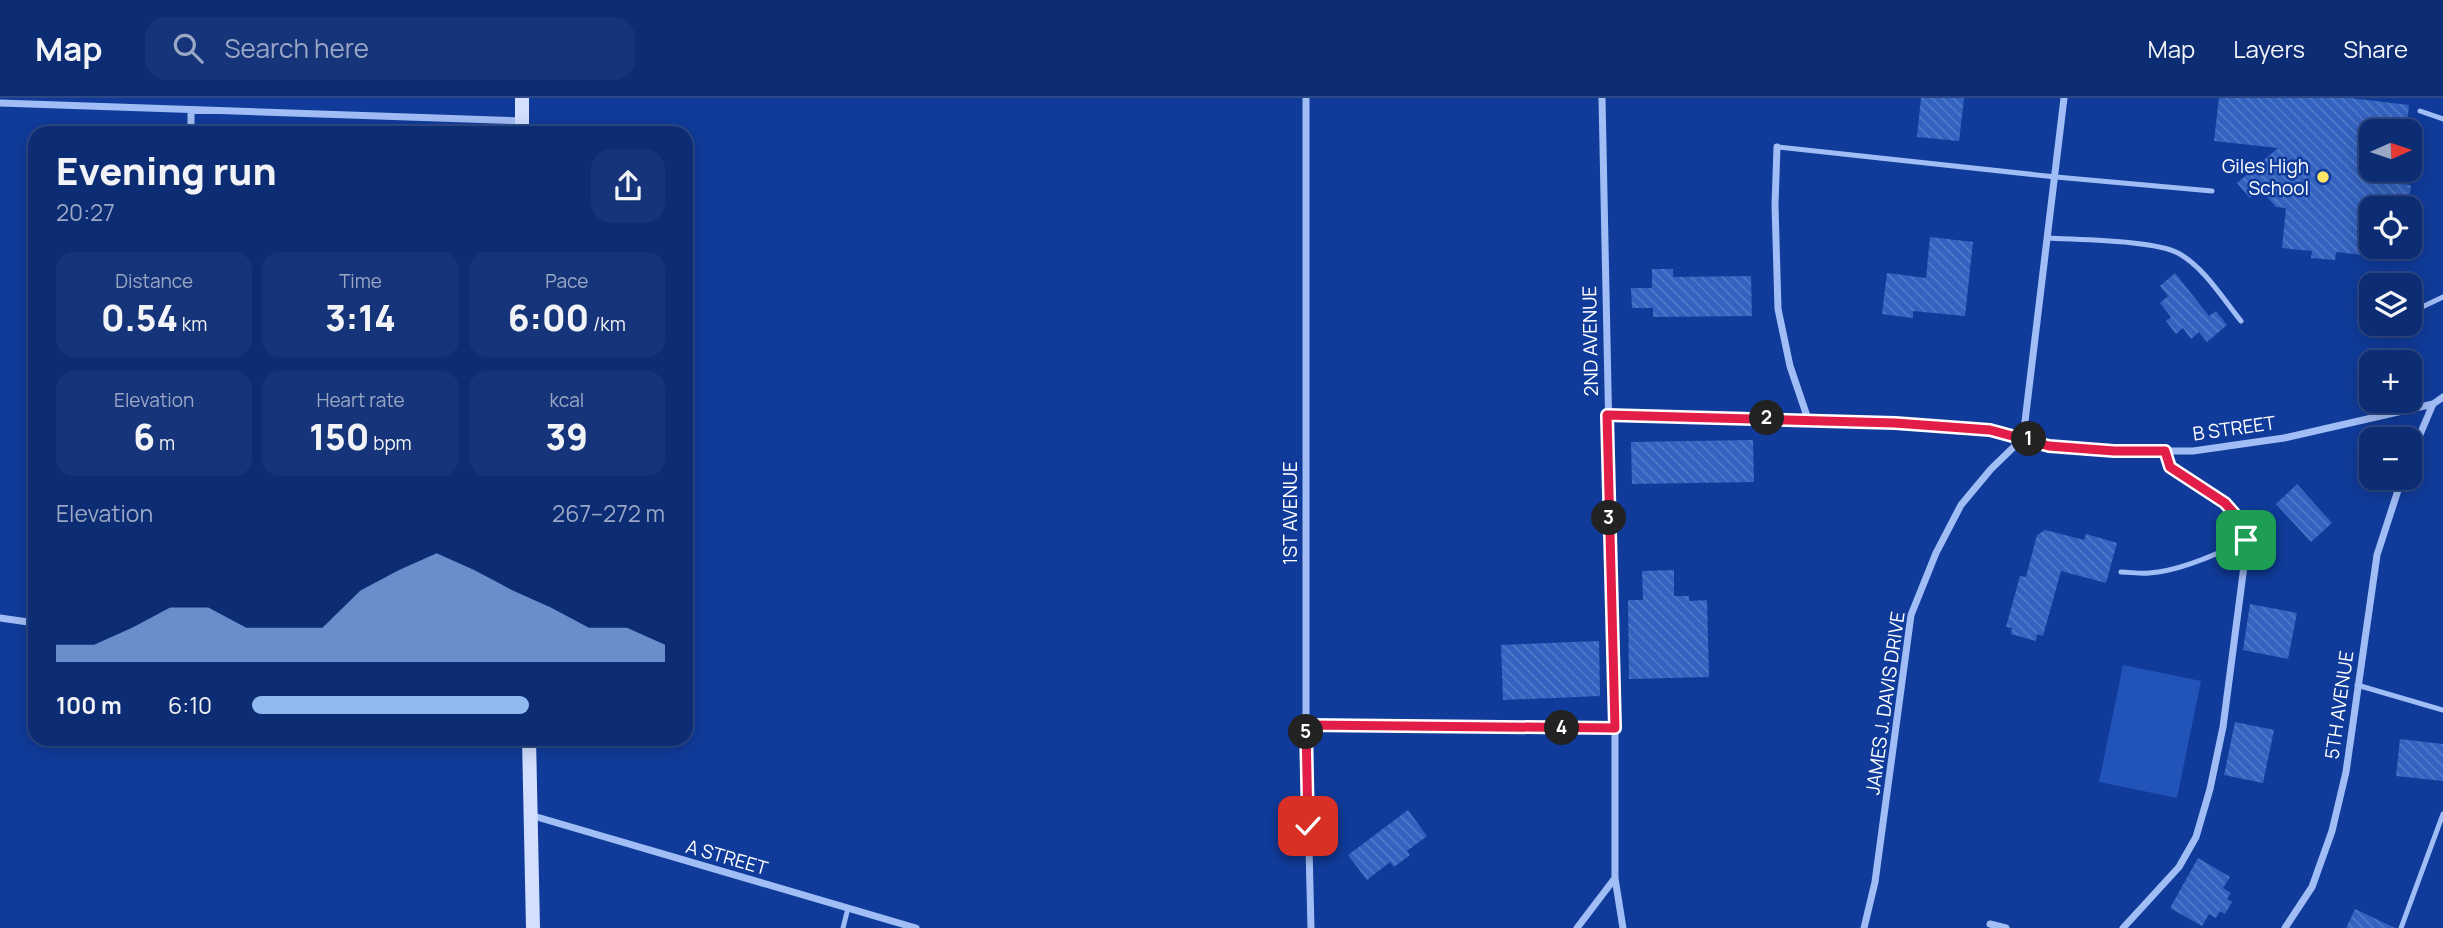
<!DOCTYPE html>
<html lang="en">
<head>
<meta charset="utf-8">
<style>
	:root { --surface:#0c2c74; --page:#153479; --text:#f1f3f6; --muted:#9aa7c5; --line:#2c4886; --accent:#90b9f0 }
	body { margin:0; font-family:Manrope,sans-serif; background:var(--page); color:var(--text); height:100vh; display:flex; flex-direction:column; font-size:26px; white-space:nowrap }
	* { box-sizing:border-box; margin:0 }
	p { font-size:23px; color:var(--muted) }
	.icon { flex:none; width:38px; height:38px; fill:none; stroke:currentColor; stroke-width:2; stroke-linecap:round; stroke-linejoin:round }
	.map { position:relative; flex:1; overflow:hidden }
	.panel { position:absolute; left:28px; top:28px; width:665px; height:620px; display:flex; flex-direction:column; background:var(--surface); border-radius:21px; box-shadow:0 4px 18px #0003,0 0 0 2px var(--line) }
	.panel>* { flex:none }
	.needle { width:46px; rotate:87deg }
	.buttons { position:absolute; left:2359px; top:21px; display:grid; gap:14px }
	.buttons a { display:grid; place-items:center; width:63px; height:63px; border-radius:14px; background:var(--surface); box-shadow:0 4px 18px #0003,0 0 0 2px var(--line); font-size:35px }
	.pin { position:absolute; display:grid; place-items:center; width:60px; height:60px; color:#fff; margin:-30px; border-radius:14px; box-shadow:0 4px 10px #0006 }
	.km { position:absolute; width:35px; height:35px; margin:-18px; border-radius:50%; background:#222; color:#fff; font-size:19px; line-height:35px; text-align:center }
	.round { display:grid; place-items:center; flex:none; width:74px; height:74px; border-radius:21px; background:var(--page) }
	.headline { display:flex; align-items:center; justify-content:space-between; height:119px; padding:0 28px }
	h1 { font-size:38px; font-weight:800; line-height:52px }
	.figures { display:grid; grid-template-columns:repeat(3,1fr); gap:10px; height:119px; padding:7px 28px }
	.figures div { display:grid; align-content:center; border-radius:18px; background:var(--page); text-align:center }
	.figures b { font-size:35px; font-weight:800 }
	.figures small { font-size:19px; font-weight:400 }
	.figures p { font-size:19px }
	.chart { height:196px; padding:14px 28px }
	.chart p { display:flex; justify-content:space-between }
	.chart svg { width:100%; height:126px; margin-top:7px; fill:var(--accent); opacity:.7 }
	ul { padding:0 28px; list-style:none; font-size:23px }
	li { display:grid; grid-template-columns:112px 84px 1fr; align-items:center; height:52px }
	li i { height:18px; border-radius:9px; background:var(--accent) }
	header { display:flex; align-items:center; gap:42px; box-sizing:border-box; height:98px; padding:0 35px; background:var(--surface); border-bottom:2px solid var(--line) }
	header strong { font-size:33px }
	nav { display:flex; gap:38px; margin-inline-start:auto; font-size:24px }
	.search { width:490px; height:63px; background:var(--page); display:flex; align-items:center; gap:18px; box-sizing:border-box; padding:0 24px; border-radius:21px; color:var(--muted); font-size:26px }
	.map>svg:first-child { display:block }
</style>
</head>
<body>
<header>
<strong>Map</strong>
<div class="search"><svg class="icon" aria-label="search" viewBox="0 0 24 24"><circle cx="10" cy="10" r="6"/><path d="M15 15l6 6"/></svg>Search here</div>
<nav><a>Map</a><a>Layers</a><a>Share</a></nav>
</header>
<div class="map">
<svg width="2443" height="830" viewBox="0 0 2443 830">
	<defs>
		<pattern id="building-back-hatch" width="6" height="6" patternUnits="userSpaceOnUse" patternTransform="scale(1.75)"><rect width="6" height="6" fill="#3462c0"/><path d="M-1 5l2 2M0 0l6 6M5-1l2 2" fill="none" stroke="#527ac9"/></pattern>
	</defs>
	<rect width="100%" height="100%" fill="#103b9a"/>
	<path fill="#2253b8" d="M2123,567L2201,583L2177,700L2099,684Z"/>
	<path fill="url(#building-back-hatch)" d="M1921,0H1964L1959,43L1917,39Z
		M2219,0H2350L2409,7L2406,33H2371V72H2402L2401,86L2411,87L2408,110H2371V158L2336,154L2335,162L2311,160L2312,153L2282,150L2286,110L2276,109L2260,91L2250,100L2237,85L2278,50L2214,43Z
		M1930,139L1973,144L1965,218L1913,213V220L1882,216L1887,175L1926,180Z
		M1652,171H1673V179L1751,178L1752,218L1653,219V210H1632L1631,190H1652Z
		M2175,175L2209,218L2216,213L2227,227L2207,244L2199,234L2191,241L2183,230L2176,236L2166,223L2171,219L2160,205L2168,198L2160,188Z
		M1753,342L1754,384L1632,386L1631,344Z
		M2297,386L2332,425L2311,444L2276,406Z
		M2045,432L2084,442L2086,436L2117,445L2106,485L2061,473L2043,538L2037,536L2036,543L2011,536L2012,530L2006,529L2020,478L2026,479L2037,437Z
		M1674,472V498H1689V503L1707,502L1709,579L1629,581L1628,502H1643L1642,473Z
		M2250,506L2297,515L2288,561L2243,552Z
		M1599,543L1600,598L1503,602L1501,547Z
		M2235,624L2274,632L2263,685L2224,677Z
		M2400,641L2443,646V683L2396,678Z
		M1408,712L1427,738L1407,753L1410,757L1394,769L1390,764L1367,782L1348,757Z
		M2198,760L2230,779L2223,790L2231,795L2227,801L2232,804L2225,816L2220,813L2216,820L2209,816L2202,828L2170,810Z
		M2355,811L2395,830H2346Z"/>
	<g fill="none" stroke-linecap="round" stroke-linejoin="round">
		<path stroke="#a1bdf5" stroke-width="5" d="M2420,13L2443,21
			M1777,49L2056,79L2212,93
			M2048,140C2078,142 2154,142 2178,155C2204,169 2223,201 2241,223
			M2422,209L2443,199
			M2121,474C2130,474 2140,476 2149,475C2180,473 2218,456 2246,442
			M2357,587L2443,612
			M843,830L848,810
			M2401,830L2443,716"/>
		<path stroke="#a1bdf5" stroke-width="7" d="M1306,0V627L1311,830
			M1602,0L1615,630V780L1623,830
			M0,5L522,23
			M191,35V13
			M1777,49L1775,107L1778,211L1790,268L1808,321
			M1607,317L1895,325L1990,332L2049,348L2114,353H2193L2284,340L2433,306L2443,299
			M2410,360L2433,306
			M0,520L35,525
			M1306,627L1615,630
			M530,717L916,830
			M1990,826L2006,830
			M1577,830L1615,780
			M1864,830L1875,784L1911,517L1936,455L1961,407L1991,371L2023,340L2064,0
			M2123,830L2179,769L2196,739L2210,691L2223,629L2244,468L2246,442L2239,421L2225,405L2170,369L2165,353
			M2285,830L2312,789L2332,733L2346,674L2377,457L2402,380"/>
		<path stroke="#d2dffe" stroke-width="14" d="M522,0V35
			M529,640L533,830"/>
	</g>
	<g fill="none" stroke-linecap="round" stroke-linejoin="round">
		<g stroke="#fff" stroke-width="14">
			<path id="route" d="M1308,728L1306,627L1615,630L1607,317L1895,325L1990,332L2049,348L2114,353H2165L2170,369L2225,405L2239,421L2246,442"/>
		</g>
		<use href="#route" stroke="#e11d48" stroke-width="9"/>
	</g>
	<circle fill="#ffe565" stroke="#103b9a" stroke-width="2.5" cx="2323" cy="79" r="7"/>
	<g text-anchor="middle" stroke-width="5" stroke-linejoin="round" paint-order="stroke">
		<g font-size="19" fill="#fff" stroke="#103b9a" text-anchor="end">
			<text x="2309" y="75">Giles High<tspan x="2309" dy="22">School</tspan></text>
		</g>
		<g font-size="19" fill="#fff" stroke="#103b9a">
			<text transform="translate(1590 243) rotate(-91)" y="7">2ND AVENUE</text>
			<text transform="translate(2234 330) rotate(-8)" y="7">B STREET</text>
			<text transform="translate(1290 415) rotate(-90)" y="7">1ST AVENUE</text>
			<text transform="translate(1885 605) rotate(-82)" y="7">JAMES J. DAVIS DRIVE</text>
			<text transform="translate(2339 607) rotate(-82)" y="7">5TH AVENUE</text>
			<text transform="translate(727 759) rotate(16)" y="7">A STREET</text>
		</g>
	</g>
</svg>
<div class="buttons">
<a><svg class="needle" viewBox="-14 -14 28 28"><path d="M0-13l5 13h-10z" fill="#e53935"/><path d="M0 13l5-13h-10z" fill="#9aa7c5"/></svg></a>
<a><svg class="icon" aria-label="locate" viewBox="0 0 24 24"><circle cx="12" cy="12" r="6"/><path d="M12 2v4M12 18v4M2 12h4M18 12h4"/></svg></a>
<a><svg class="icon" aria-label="layers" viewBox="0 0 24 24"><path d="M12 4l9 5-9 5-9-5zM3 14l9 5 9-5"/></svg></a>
<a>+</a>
<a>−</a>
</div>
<div class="pin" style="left:2246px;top:442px;background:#1e9e55"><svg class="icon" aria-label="arrive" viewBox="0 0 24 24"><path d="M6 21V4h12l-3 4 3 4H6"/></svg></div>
<div class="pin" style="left:1308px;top:728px;background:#d93025"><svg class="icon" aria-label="check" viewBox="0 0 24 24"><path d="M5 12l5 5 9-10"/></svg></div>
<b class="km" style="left:2029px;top:341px">1</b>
<b class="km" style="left:1767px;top:320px">2</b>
<b class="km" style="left:1609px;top:420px">3</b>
<b class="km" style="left:1562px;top:630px">4</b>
<b class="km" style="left:1306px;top:634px">5</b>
<section class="panel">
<div class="headline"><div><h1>Evening run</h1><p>20:27</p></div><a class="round"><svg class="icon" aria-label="share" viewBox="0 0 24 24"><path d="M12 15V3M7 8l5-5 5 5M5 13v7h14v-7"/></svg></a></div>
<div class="figures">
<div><p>Distance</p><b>0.54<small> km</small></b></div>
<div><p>Time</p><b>3:14</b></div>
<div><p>Pace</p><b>6:00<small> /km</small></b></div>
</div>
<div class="figures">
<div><p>Elevation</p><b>6<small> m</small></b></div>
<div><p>Heart rate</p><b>150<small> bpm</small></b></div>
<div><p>kcal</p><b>39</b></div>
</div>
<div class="chart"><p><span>Elevation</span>267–272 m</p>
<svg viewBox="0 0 160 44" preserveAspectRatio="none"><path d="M0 44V38L10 38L20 32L30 25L40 25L50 32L60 32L70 32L80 19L90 12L100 6L110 12L120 19L130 25L140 32L150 32L160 38V44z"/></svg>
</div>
<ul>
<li><b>100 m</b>6:10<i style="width:67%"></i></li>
</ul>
</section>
</div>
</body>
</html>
